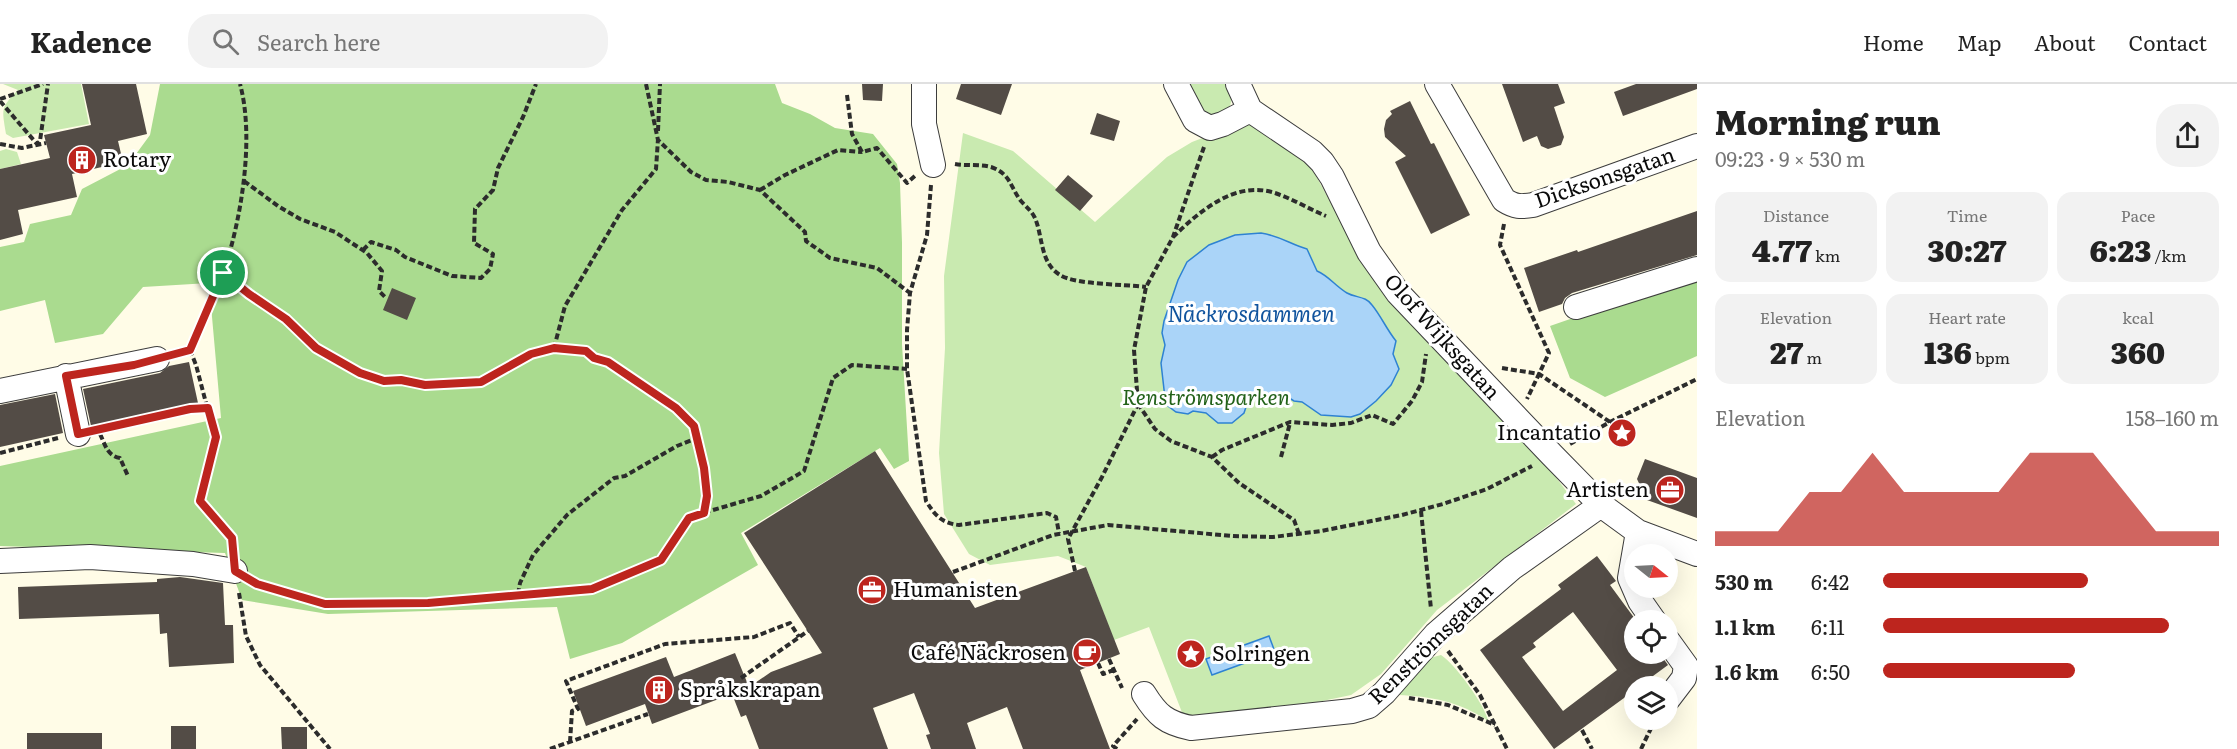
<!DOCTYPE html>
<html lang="en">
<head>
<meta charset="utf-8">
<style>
	:root { --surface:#fff; --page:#f2f2f2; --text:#222; --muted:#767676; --line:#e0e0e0; --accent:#bd251e }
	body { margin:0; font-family:Literata,serif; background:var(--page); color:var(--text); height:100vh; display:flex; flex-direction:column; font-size:22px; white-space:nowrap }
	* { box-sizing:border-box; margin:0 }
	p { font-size:20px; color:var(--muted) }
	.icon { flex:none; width:33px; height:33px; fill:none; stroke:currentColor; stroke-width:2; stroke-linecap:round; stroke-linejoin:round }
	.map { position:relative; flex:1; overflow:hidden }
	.details { display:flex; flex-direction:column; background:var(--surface); width:540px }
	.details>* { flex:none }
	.needle { width:39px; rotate:108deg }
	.fabs { position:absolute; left:1624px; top:460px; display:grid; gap:12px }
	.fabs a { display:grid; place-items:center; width:54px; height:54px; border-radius:50%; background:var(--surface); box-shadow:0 6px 24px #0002; font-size:30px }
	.pin { position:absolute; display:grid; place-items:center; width:51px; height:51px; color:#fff; margin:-26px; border:3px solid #fff; border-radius:50%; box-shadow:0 2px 6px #0007 }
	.round { display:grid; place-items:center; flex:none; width:63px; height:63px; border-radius:24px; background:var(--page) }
	.summary { display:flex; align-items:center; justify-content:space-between; height:102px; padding:0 18px }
	h1 { font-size:33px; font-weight:800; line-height:45px }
	.figures { display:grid; grid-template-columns:repeat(3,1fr); gap:9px; height:102px; padding:6px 18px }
	.figures div { display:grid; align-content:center; border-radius:15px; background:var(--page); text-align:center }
	.figures b { font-size:30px; font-weight:800 }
	.figures small { font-size:16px; font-weight:400 }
	.figures p { font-size:16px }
	.chart { height:168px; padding:12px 18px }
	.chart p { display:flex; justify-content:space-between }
	.chart svg { width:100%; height:108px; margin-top:6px; fill:var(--accent); opacity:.7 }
	ul { padding:0 18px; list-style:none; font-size:20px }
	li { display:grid; grid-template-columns:96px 72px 1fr; align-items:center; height:45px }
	li i { height:15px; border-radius:8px; background:var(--accent) }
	header { display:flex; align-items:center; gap:36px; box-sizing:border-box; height:84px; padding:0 30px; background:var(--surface); border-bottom:2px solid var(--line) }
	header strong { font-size:28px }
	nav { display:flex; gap:33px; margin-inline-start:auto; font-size:21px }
	.search { width:420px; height:54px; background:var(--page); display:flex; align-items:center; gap:15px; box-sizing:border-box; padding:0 21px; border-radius:24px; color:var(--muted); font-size:22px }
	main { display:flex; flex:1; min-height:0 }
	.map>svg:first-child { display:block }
</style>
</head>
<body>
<header>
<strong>Kadence</strong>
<div class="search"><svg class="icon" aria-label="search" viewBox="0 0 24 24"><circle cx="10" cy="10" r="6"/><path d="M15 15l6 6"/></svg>Search here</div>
<nav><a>Home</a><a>Map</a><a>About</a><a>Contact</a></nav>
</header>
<main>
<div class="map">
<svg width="1697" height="665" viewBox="0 0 1697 665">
	<rect width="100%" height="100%" fill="#fffce7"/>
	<path fill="#c9eab0" d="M3,0H81L89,40L13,54L6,50C2,25 0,24 18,6Z
		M1186,0H1228C1232,13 1234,20 1224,30L1204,33Z
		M1252,35L1307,75L1341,138L1531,360L1576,420L1437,526L1381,590L1351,611L1289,624L1196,634L1183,631L1149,543L1114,556L1086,483L1058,472L990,481L969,470L944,430L939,369L945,264L944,192L963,49L1013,67L1095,138L1167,73L1192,58Z
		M6,65L17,68L21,80L0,85V67Z
		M1441,571C1454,579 1486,622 1488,637C1461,618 1430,612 1398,611L1430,574Z"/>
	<path fill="#aadb8f" d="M160,0H775L782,19L810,30L835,44L873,50L897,80L900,99L902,159V260L909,377L894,385L880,364L741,449L758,481L622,559L570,575L557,523L328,530L242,516L225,469L0,462V382L221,334L209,199L143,203L103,250L55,259L45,216L0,227V163L24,158L30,140L71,131L82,105L128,81L150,51Z
		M1697,191V272L1605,313L1570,294L1550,242Z"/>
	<path fill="#aad4f8" stroke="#2e82d2" stroke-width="1.5" d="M1261,149C1280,152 1290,160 1307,165L1317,187C1329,192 1335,202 1347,209C1356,214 1366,212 1372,221C1381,232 1387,246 1396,257L1393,270L1399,285L1391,301L1376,317L1360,330L1351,333L1321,331L1302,318L1294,317L1283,310L1261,317L1250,311L1244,329L1232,339H1218L1206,329L1193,327L1188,330L1176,328L1168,322L1165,314L1161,279L1165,261L1162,249L1164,237L1178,196L1187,178L1209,161L1235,151Z
		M1269,552L1275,568L1212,591L1206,575Z"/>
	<path fill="#534c46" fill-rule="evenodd" d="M82,0H136L147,50L118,57L123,78L72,90L77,113L18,126L23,150L0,156V85L50,74L44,51L91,41Z
		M862,0H883L882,17L863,16Z
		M961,0H1012L1001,31L956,15Z
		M1502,0H1558L1565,19L1554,23L1564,53L1561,61L1548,65L1541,62L1537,52L1523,58Z
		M1636,0H1697V5L1623,32L1614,8Z
		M1410,17L1431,60L1434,59L1470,131L1431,150L1395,78L1406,72L1385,53L1384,45L1386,36L1392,30L1390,27Z
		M1097,29L1120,37L1114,57L1090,50Z
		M1068,91L1093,112L1080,127L1055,106Z
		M1697,127V171L1572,209L1565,214L1562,220L1539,228L1524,184L1577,166L1578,168Z
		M392,204L416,214L407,236L383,226Z
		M189,278L198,319L91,342L83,305L160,289L169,282Z
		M55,310L63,349L0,363V321Z
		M875,367L975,524L1086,483L1120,570L1080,586L1110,665H1023L1007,623L967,639L976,665H931L926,651L930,650L914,609L873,624L888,665H759L746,631L741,633L732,610L652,640L645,620L586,642L573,607L666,573L674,593L735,569L749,603L771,588L822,569L744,449Z
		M1645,375L1697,394V434L1647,416L1637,395Z
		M1597,472L1616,497L1610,501L1635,535V570H1660L1668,581L1638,603H1635V606L1554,665L1480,566L1561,505L1558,501ZM1573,528L1617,586L1563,627L1522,573L1536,563L1533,559Z
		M180,493L223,499L225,541H233L234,579L169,583L167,549L160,550L159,530L19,535L18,503L157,498V495Z
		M171,642H196V665H171Z
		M281,643H307V665H282Z
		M27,649H102V665H27Z"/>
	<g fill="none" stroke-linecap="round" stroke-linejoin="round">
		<g stroke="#3d3d3d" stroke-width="26">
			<path id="minor" d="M924,0V40L933,81
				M1176,0L1195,36L1210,44L1223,40L1250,26
				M1238,0L1250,26L1312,68L1322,78L1332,93L1369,168L1398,209L1552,371L1601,421L1638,448L1697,470
				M1437,0L1504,116C1515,123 1521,123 1533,121L1697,62
				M1576,223L1697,185
				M66,292L78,350
				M0,307L157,275
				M1638,448L1630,494L1640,517L1654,537
				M0,477L90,473L193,480L235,487
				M1668,557L1686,582L1684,594L1668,615
				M1144,610C1157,631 1166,639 1191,644L1352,627L1369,622L1384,609L1436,550L1512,484L1601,421"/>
		</g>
		<path stroke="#2c2c2c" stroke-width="4" stroke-dasharray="6 3" stroke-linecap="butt" d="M646,0L658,56L691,88L706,96L728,98L760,106L805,148L806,157L830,174L877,184L910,209
			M847,11L852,50L862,68L877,64L907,99L916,91
			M0,15L43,0
			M0,17L37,60L40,57L48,0
			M658,47L660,0
			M0,60L22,64L46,59
			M1204,63L1173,153L1146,203L1134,266L1138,320L1155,345L1171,357L1212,373L1239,399L1294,436L1299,450
			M955,80C967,82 980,80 991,83C1011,90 1010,103 1021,117C1026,123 1031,126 1035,134C1043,153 1040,179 1060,191C1076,201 1124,200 1146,203
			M244,97L278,122L300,135L335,148L367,169L382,187L379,207L386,214
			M931,101L927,151L910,209L907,246V285L926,417C935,431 941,439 959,441L1047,429L1056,433L1059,449
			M760,106L785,91L838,66L861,68
			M1504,140L1500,161L1549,269L1527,315
			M1173,153C1200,127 1235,96 1275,109C1293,115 1309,125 1326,132
			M363,166L371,158L396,166L405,173L452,192L481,194L490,185L493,170L474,159L475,125L493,106L498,84L523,33L536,0
			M223,189L249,210L286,235L316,264L360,289L384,297L401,296L425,301L481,298L531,270L554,264L586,267L594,274L608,278L677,324L694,342L704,384L707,412L704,429
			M554,264L565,222L622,126L656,85L658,55
			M190,266L196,281L215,353L200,417L232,454L233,466
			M176,270L190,266C201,241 214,216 223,190C241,137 255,55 240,0
			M1502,284L1539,290L1610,338
			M100,345L190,325L208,324
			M100,350C105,360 107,372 120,374L128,392
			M1570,360L1610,338L1697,295
			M0,369L58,354
			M1212,373L1222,366L1290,338L1332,341L1351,339L1372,331L1393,340L1412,317L1422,298L1426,270
			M1281,373L1290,339
			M1421,427L1431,525
			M1075,487L1068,455L1102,393L1138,320
			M953,488L1053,451L1108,441L1233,452L1273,453L1321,447L1402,431L1443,420L1487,405L1532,382
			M252,498L325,520L428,519L592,505L661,476L689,433L761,412L804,387L833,294L852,281L907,285
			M239,509L246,552L260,581L330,665
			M518,510L520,499L533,471L567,431L614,394L625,392L677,362L697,354
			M1448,567L1480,611L1507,665
			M1109,575L1122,604
			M1098,579L1103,590L1114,586
			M741,594L808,547
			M1409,614L1448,621L1495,641
			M1582,646L1592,665
			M570,658L572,627L578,625L566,597L665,560L754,553L790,539L799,553
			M550,665L648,630
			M1117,665L1113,662L1137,635
			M1641,665L1655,636"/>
		<use href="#minor" stroke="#fff" stroke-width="24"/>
	</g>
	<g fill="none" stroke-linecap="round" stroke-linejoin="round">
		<g stroke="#fff" stroke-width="12">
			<path id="route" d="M223,189L249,210L286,235L316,264L360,289L384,297L401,296L425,301L481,298L531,270L554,264L586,267L594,274L608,278L676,324L694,342L704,384L707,412L704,429L689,434L661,476L592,505L428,519L325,520L257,500L235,487L232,454L200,417L216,353L208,324L190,325L78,350L66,292L134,281L190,266Z"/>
		</g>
		<use href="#route" stroke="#bd251e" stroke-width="8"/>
	</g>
	<defs>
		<g id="building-disc" transform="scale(1.5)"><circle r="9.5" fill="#bd251e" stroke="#fff"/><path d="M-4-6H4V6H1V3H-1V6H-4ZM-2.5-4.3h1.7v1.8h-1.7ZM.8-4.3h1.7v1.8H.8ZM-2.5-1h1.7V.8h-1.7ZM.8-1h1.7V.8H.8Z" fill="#fff"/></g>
		<g id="sight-disc" transform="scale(1.5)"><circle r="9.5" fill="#bd251e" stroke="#fff"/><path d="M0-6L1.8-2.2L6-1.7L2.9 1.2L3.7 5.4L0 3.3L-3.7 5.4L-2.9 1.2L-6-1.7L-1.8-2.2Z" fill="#fff"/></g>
		<g id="office-disc" transform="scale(1.5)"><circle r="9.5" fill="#bd251e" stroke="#fff"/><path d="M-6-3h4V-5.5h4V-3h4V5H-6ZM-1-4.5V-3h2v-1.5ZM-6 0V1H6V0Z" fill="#fff"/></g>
		<g id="cafe-disc" transform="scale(1.5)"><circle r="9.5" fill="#bd251e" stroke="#fff"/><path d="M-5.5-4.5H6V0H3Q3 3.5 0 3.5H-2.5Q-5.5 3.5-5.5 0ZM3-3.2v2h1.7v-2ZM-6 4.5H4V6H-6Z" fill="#fff"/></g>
	</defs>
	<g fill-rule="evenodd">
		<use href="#building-disc" x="82" y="76"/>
		<use href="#sight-disc" x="1622" y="349"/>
		<use href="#office-disc" x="1670" y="406"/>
		<use href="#office-disc" x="872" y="506"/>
		<use href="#cafe-disc" x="1087" y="569"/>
		<use href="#sight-disc" x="1191" y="570"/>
		<use href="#building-disc" x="659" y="606"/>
	</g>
	<g text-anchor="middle" stroke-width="6" stroke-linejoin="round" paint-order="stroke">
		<g font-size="21" fill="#0a0a0a" stroke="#fff" text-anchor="start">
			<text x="103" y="83">Rotary</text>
			<text x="1601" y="356" text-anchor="end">Incantatio</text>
			<text x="1649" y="413" text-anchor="end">Artisten</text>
			<text x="893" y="513">Humanisten</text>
			<text x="1066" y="576" text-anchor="end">Café Näckrosen</text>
			<text x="1212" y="577">Solringen</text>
			<text x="680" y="613">Språkskrapan</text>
		</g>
		<g font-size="21" fill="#0a0a0a" stroke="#fff">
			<text transform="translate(1605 94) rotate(-19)" y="7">Dicksonsgatan</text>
			<text transform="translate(1442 253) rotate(48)" y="7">Olof Wijksgatan</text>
			<text transform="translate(1431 560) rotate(-44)" y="7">Renströmsgatan</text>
		</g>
		<g font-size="21" font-style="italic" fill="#226219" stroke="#fff">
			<text x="1206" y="321">Renströmsparken</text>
		</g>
		<g font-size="22" font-style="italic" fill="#11549e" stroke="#fff">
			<text x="1251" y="238">Näckrosdammen</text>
		</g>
	</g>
</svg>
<div class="fabs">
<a><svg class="needle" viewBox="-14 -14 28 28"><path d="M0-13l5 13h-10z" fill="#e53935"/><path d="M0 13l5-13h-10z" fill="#767676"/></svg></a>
<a><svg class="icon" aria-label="locate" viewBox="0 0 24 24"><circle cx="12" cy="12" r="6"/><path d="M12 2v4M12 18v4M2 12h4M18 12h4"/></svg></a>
<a><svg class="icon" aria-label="layers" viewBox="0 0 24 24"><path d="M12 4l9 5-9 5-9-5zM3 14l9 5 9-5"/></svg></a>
</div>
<div class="pin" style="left:223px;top:189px;background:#1e9e55"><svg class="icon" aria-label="arrive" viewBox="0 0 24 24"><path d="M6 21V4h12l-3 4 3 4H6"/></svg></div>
</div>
<section class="details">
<div class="summary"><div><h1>Morning run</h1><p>09:23 · 9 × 530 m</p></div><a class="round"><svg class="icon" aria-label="share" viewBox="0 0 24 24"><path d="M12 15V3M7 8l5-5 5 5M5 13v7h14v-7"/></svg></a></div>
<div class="figures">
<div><p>Distance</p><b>4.77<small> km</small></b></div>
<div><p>Time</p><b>30:27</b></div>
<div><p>Pace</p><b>6:23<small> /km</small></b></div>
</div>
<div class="figures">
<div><p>Elevation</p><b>27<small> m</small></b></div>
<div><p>Heart rate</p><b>136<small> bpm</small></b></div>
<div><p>kcal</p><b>360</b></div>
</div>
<div class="chart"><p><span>Elevation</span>158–160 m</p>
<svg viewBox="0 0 160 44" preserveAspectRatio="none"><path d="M0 44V38L10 38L20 38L30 22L40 22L50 6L60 22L70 22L80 22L90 22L100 6L110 6L120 6L130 22L140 38L150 38L160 38V44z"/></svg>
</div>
<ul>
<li><b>530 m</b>6:42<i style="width:61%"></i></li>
<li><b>1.1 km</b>6:11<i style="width:85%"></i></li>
<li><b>1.6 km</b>6:50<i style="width:57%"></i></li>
</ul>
</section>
</main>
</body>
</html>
